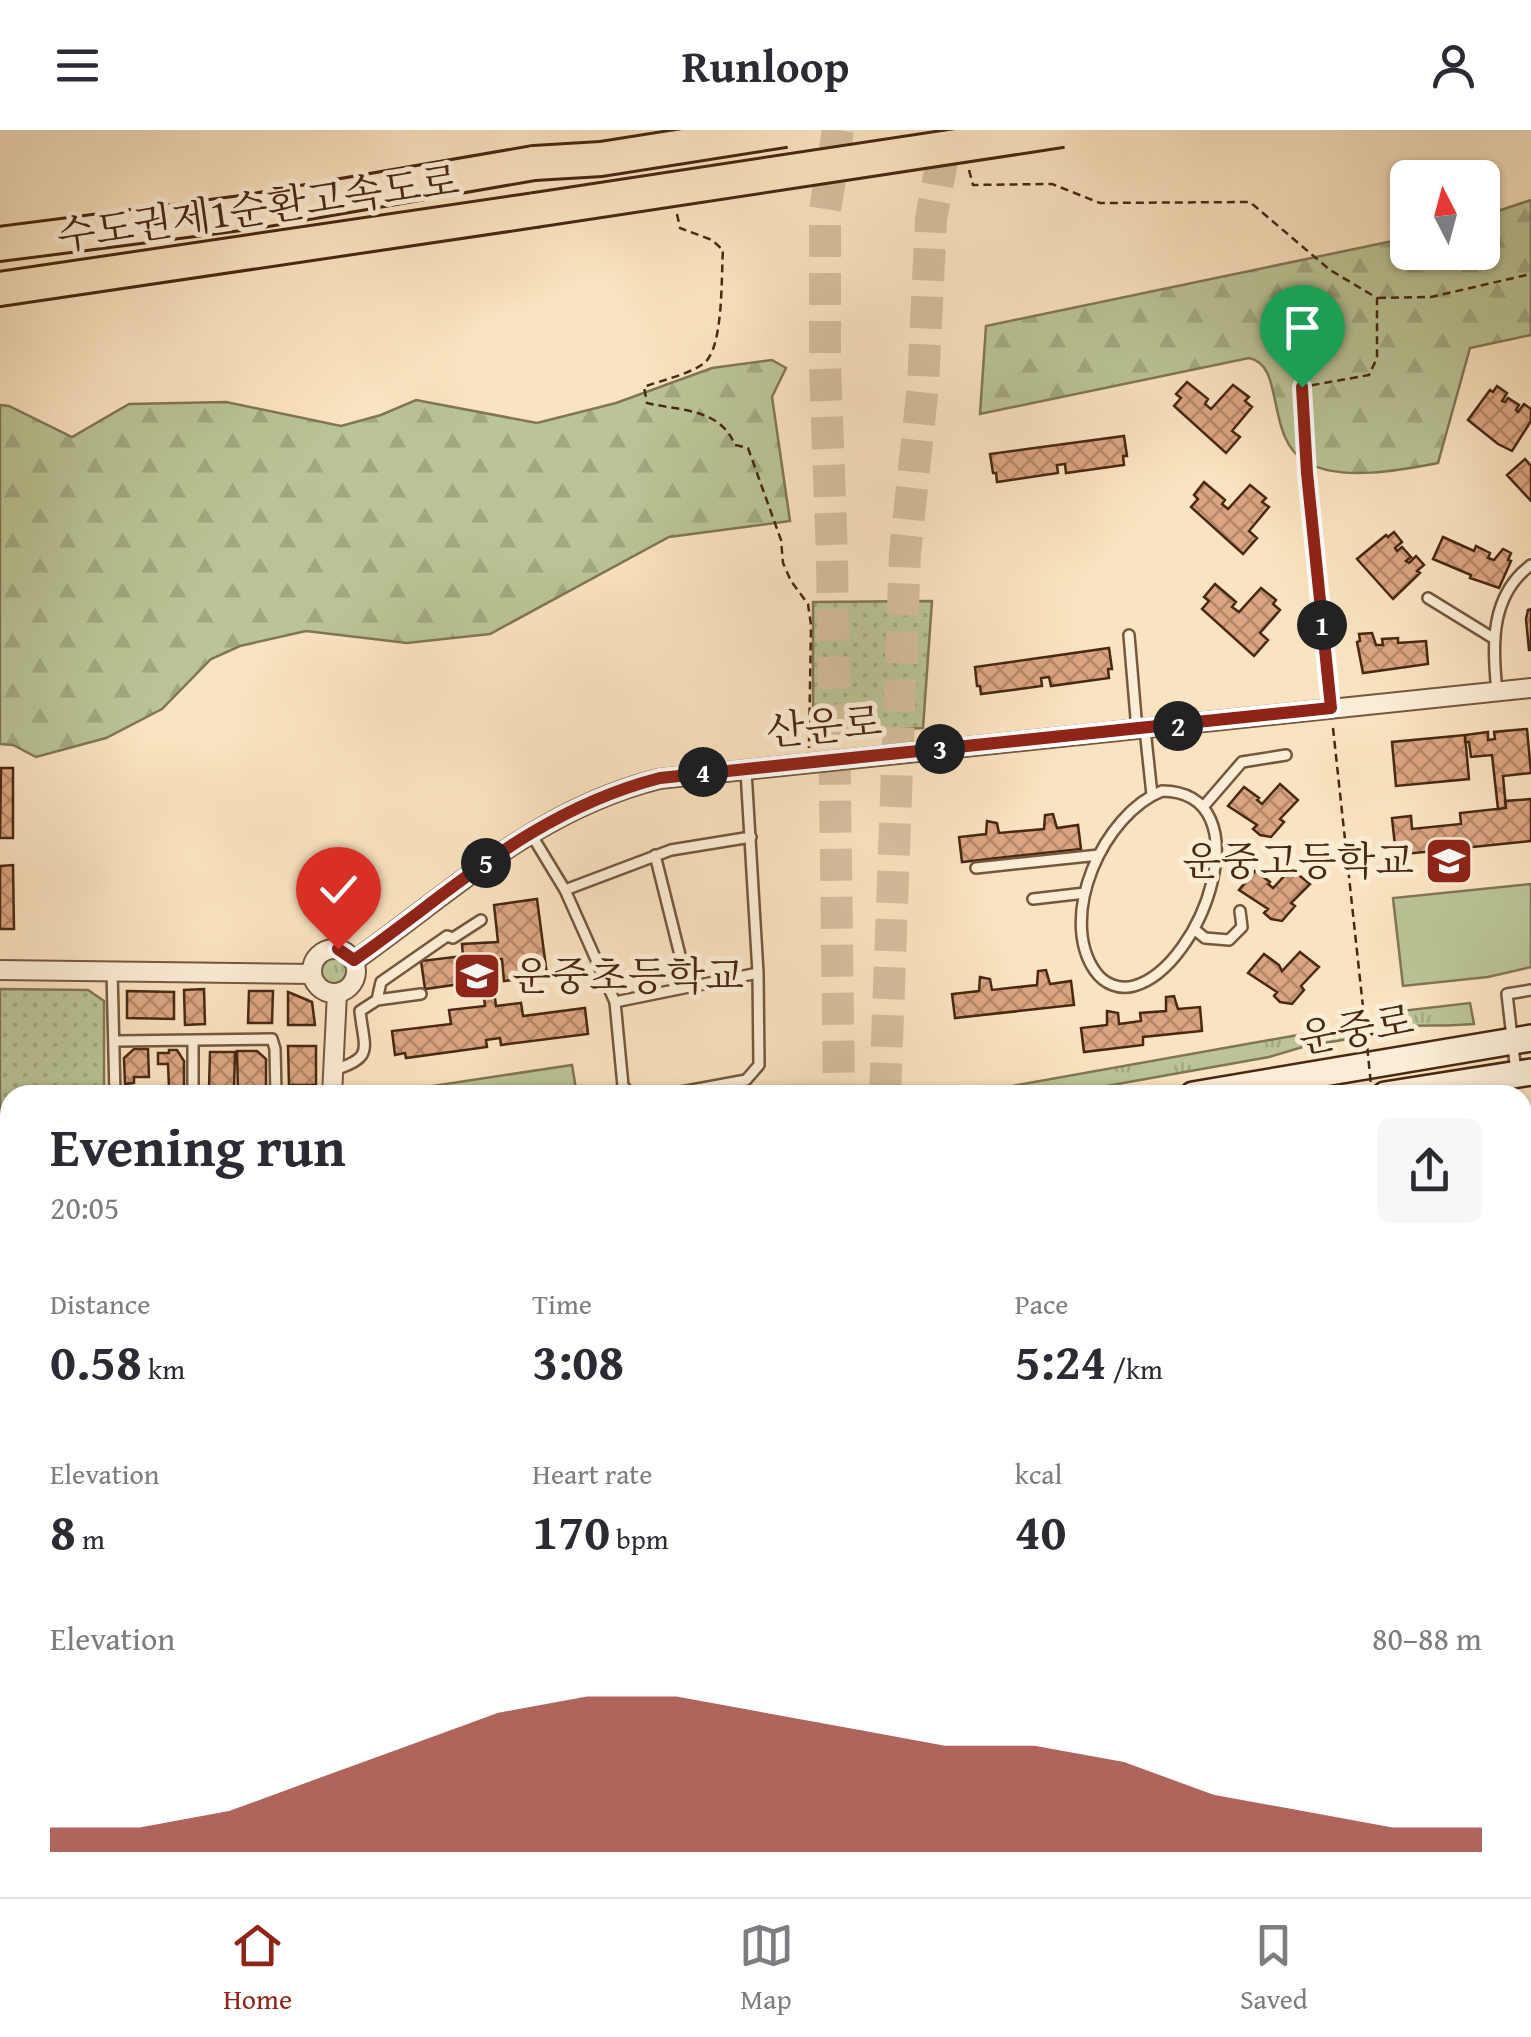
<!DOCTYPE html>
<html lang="en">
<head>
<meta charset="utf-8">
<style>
	:root { --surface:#fff; --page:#f7f7f7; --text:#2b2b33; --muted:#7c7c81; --line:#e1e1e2; --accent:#8f2418 }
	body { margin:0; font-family:"Gentium Book Plus","Noto Serif KR",serif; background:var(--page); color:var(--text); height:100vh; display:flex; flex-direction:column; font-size:38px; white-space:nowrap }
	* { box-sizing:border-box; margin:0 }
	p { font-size:32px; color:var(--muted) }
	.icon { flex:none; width:55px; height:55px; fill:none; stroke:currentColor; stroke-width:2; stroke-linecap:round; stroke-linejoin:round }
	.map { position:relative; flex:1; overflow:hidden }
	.side { position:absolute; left:0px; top:955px; width:1532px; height:812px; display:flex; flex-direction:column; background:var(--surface); border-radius:30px 30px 0 0; box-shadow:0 2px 8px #0004 }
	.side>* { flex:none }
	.needle { width:65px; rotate:354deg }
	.buttons { position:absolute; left:1390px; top:30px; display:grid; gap:20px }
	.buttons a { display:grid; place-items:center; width:110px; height:110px; border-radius:15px; background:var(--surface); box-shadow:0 2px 8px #0004; font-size:50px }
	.pin { position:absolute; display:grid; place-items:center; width:85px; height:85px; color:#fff; margin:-102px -42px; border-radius:50% 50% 50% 0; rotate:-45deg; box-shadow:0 0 10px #0007 }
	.pin .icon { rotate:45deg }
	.km { position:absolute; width:50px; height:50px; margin:-25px; border-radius:50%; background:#222; color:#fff; font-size:28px; line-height:50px; text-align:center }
	.round { display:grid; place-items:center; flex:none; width:105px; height:105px; border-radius:15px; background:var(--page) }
	.overview { display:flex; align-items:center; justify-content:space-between; height:170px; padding:0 50px }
	h1 { font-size:55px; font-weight:700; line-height:75px }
	.figures { display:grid; grid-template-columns:repeat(3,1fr); gap:15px; height:170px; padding:10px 50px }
	.figures div { display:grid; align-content:center }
	.figures b { font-size:50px; font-weight:700 }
	.figures small { font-size:28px; font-weight:400 }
	.figures p { font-size:28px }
	.chart { height:280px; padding:20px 50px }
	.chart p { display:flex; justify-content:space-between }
	.chart svg { width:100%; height:180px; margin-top:10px; fill:var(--accent); opacity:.7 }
	header { display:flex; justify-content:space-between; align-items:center; height:130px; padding:0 50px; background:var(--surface); font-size:45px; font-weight:700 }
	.menu { display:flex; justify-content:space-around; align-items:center; height:140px; border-top:2px solid var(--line); background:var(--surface); font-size:28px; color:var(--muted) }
	.menu a { display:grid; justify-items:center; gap:5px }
	.menu .active { color:var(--accent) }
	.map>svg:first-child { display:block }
</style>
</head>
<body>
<header><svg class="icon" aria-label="menu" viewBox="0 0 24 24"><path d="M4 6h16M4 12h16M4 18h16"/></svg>Runloop<svg class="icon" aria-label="person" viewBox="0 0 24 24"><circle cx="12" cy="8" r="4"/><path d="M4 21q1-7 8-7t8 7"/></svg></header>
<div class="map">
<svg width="1531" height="1767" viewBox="0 0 1531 1767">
	<defs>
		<pattern id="grass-tufts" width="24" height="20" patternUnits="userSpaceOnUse" patternTransform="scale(2.5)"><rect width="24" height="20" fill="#bac496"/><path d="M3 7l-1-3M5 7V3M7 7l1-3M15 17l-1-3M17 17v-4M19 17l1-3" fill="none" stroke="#a1a880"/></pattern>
		<pattern id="forest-firs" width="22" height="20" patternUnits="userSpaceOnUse" patternTransform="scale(2.5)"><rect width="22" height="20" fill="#bac496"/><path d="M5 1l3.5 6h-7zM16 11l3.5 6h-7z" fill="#a1a880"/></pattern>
		<pattern id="park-dots" width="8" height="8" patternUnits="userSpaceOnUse" patternTransform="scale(2.5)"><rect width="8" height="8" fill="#bac496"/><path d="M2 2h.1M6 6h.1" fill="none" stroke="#a1a880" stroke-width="1.8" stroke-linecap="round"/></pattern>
		<pattern id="building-cross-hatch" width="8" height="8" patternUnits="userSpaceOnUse" patternTransform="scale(2.5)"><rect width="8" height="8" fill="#dca582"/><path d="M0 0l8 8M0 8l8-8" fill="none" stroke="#b48669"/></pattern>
	</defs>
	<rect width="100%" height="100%" fill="#fae3c0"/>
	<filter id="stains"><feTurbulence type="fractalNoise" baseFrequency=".002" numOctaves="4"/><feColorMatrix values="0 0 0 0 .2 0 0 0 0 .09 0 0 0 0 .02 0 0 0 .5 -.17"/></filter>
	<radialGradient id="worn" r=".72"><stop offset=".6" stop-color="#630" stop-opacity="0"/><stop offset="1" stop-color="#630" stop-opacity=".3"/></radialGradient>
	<path fill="url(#grass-tufts)" stroke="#817654" stroke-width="2.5" d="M320 841a14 14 0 1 1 28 0a14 14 0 1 1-28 0Z
		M1470,873L1474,894C1444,897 1414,894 1384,898L1383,883Z
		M1348,896L1349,909L1306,916L1269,927L1056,965H962Z"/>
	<path fill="url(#forest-firs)" stroke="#817654" stroke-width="2.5" d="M1531,70V205L1470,218L1438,333C1402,340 1340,352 1306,332C1264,307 1286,235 1249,228L980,284L986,196L1407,108L1408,122H1482L1483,86Z
		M772,230L786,238L772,267L790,391L669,407L490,504L407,513L306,501L240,516L211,529L162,579L106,608L36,627L13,615L0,614V275L9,276L72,307L129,274L226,272L341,296L381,285L416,270L537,293L616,273L712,238Z
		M1531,1275V1322L1523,1321V1276Z
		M0,1687L10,1692V1758H153L174,1767H0Z"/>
	<path fill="url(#park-dots)" stroke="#817654" stroke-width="2.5" d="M932,471L923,598L813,603V472Z
		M0,859L88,860L104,871V965H10V1112L0,1114Z"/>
	<path fill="#bac496" stroke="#817654" stroke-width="2.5" d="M1531,754V837L1488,847L1403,856L1393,768Z
		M572,935L577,965H407L406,960Z
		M1531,1162V1256L1523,1257V1163Z"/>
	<path fill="url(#building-cross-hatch)" stroke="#482811" stroke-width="2.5" d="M1187,252L1208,269L1205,274L1211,279L1233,255L1249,267L1245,271L1252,277L1232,301L1240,307L1226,323L1174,276L1181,268L1176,264Z
		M1497,256L1507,263L1502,271L1505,272L1508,268L1519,275L1516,280L1518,282L1524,274L1531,279V291L1512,321L1498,314L1468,290L1490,260L1493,262Z
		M1124,306L1127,326H1123L1124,335L1066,343L1065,334L1057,335L1058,343L997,352L996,343H993L990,324Z
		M1525,329L1531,336V371L1507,345Z
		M1204,352L1225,370L1222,374L1228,379L1250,355L1266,368L1262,372L1269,377L1249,401L1257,408L1243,424L1191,377L1198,369L1194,365Z
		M1394,402L1402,412L1395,418L1397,421L1402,417L1411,427L1406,431L1409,433L1416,426L1424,435L1417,441L1420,443L1393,469L1357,429L1386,405L1388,407Z
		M1443,407L1474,421L1476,416L1490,423L1488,428L1494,430L1503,419L1511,423L1508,430L1511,431L1499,458L1470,448L1471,445L1433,429Z
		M1215,454L1236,472L1232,477L1239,482L1261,458L1276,470L1273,474L1280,480L1260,503L1268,510L1254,526L1202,479L1209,471L1204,467Z
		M1531,479V520H1529L1526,489L1528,480Z
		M1372,503L1376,515H1383L1382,509L1398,508V513L1426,511L1428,534L1363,543L1357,512L1360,511L1359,504Z
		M1109,518L1112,539H1108L1109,548L1051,556L1049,547L1041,548L1042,556L981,564L980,556H977L975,537Z
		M1527,599L1531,643L1503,646L1506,678L1498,679L1492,625L1471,627L1469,612H1465V605L1488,602V610L1495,609L1494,602Z
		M1465,605L1469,649L1396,656L1392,612Z
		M1,638H13V708H0Z
		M1280,654L1298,670L1280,689L1284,692L1271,707L1260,705L1253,699L1257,695L1228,676L1244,657L1259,668L1257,670L1262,674Z
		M1531,669V711L1396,725L1392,688L1411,686L1412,699L1461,694L1460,683L1506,678L1505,671Z
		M1053,684L1057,698L1078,695L1081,719L962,732L959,707L986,704L987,691L997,693L999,703L1044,699L1045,685Z
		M13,735L14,799H0V736Z
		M1291,739L1310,754L1291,773L1295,776L1282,791L1271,789L1264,783L1268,779L1239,760L1255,741L1270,752L1268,754L1273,758Z
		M537,769L547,845L504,851L502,829L490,830L496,876L521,873L523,886L585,878L588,904L501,915L500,908L486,910L487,917L406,928L405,923L395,925L392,901L451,894L449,880L485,876L482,851L425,859L421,831L463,826L462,814L498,812L494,775Z
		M1300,822L1319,837L1301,856L1304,860L1292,874L1280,872L1274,866L1277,862L1248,843L1264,824L1279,835L1282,841Z
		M1046,840L1050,854L1071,851L1074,875L955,888L952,864L979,861L980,847L990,849L992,860L1037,855L1038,841Z
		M204,859L205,894L185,895L184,860Z
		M127,861L174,862V889L127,888Z
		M249,861H273L272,893H248Z
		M288,862L312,872L315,895H288Z
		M1174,866L1178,879L1200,877L1202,901L1143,907V915L1084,922L1081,898L1107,895V881L1118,883L1119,894L1141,891L1140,883L1166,881V867Z
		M288,916H316V955H289Z
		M134,919H148L149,947H134V953L125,954L124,928Z
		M169,920H177L184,931V956L169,958L168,934H158V923H169Z
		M237,921H257L266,929V961H238Z
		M210,922H235L234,960L209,959Z
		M1531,1008V1069L1524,1009Z
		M1531,1094V1125L1522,1126V1095Z
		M0,1335L10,1336V1354L4,1353V1366H0Z
		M9,1432H10V1475L2,1472L5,1464L0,1461V1451Z
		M1527,1585L1531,1588V1619L1527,1623L1522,1619V1589Z
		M1522,1753L1529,1759L1521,1767H1498L1492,1761L1495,1758H1522Z
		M1358,1758H1394L1398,1762L1393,1767H1363L1365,1765Z"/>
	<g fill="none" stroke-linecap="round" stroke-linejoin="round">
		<path stroke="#d6be9d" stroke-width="32" stroke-dasharray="32 16" stroke-linecap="butt" d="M838,0L825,80V236L832,426L839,965
			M885,965L905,423L923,255L931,89L948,0
			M830,1767V1758
			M856,1767L857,1758"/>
		<g stroke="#74573d" stroke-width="14">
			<path id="service" d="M1428,468L1493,508
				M1129,505L1137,600
				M1497,561C1492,516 1490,465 1531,435
				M1145,599L1152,665
				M1162,661C1264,662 1203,837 1134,856C1119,860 1104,854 1095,841C1057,786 1104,684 1162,661Z
				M1204,676L1242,632L1286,625
				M531,704L565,760L615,872L623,956L632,965
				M655,725L688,857
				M976,738L1099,725
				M565,760L671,720L751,707
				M1033,769L1085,763
				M1194,799L1205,808L1229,810L1242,797L1240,781
				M112,841L115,965
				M377,870L381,852L447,806L453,808L481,790
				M615,872L758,843
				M116,911L272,909L275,919L276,965
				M193,911V965
				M334,940C375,927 364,919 360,881L377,870L421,864
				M1516,942L1507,864L1531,860
				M665,965L746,950L759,935L758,843L746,641
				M1522,1002L1531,1001
				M1097,1758L1117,1767
				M1183,1767L1208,1758"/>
		</g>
		<g stroke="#74573d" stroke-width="22">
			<path id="minor" d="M312 841a22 22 0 1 1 44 0a22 22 0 1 1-44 0Z
				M354,831C454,760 538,679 659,649L1531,558
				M0,840L312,844
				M332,965L337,863
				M0,1427L10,1405
				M0,1485L10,1489
				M1522,1490H1531"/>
		</g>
		<g stroke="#482811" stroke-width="30">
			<path id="secondary" d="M1193,965L1531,908
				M1385,965L1531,942
				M0,1141L10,1140
				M0,1183L10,1182"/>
		</g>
		<g stroke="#482811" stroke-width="32">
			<path id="primary" d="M0,1572L10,1576
				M0,1598L10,1602
				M302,1758L323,1767
				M380,1758L403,1767
				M430,1758L452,1767
				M475,1758L498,1767"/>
		</g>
		<g stroke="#482811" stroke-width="38">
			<path id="motorway" d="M0,114L249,82L534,33
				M0,159L535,80
				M791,1767L792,1758
				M906,1767L907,1758"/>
		</g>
		<path stroke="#482811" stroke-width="2.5" stroke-dasharray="8 5" stroke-linecap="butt" d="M969,40L973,55L1052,54L1100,73L1250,72L1330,140L1377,168V228L1369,245L1302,257L1307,343L1329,560
			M677,84L680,98L712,110L723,120C721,146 724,220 703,234C687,245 662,250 644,257L647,273C681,281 720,278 735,315L748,318L781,410L783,433L791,451L808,474L811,495L809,618
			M1378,168L1431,167L1531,144
			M1333,598L1366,905L1404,900
			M0,1212L10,1210
			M0,1264L10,1266
			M1522,1328H1531
			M0,1331L10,1332
			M1522,1374L1531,1375
			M0,1378L10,1381
			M1450,1758L1451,1767"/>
		<use href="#service" stroke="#fcedd6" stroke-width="9"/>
		<use href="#minor" stroke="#fcedd6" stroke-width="18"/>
		<use href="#secondary" stroke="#fcedd6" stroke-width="25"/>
		<use href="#primary" stroke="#fae3c0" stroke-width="28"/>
		<use href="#motorway" stroke="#fae3c0" stroke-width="32"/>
		<g stroke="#482811" stroke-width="38" stroke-linecap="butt">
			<path id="motorway-bridge" d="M534,33L601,29L785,0
				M535,80L1062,0"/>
		</g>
		<path stroke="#482811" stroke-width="2.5" stroke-dasharray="8 5" stroke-linecap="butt" d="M1366,905L1372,965"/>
		<use href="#motorway-bridge" stroke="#fae3c0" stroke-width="32"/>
	</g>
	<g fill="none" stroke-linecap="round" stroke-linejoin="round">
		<g stroke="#fff" stroke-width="20">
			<path id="route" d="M338,819L354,830C455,759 535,680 660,648L1331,578L1307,343L1302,257"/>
		</g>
		<use href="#route" stroke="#8f2418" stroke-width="12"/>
	</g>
	<defs>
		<g id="school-square" transform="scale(2.5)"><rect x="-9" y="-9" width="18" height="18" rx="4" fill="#8f2418" stroke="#fcedd6"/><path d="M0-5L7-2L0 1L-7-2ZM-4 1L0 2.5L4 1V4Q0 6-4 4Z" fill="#fff"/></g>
	</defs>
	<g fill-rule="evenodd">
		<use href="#school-square" x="1449" y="731"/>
		<use href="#school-square" x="477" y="846"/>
	</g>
	<g text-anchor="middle" stroke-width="10" stroke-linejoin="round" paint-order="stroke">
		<g font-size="40" fill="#482811" stroke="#fcedd6">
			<text transform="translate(258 78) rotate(-8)" y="14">수도권제1순환고속도로</text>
			<text transform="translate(824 596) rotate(-5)" y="14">산운로</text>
			<text transform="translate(1356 899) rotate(-10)" y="14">운중로</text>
		</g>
		<g font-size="40" fill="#482811" stroke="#fcedd6" text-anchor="end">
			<text x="1414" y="745">운중고등학교</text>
			<text x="512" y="860" text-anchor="start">운중초등학교</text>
		</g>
	</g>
	<rect width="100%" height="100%" filter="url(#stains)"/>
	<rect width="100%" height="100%" fill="url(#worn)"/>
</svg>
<div class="buttons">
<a><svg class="needle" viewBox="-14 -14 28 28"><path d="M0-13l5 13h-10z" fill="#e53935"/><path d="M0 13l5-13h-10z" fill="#7c7c81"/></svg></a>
</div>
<div class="pin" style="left:1302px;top:257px;background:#1e9e55"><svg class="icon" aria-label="arrive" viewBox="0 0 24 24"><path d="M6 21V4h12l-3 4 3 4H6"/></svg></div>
<div class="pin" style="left:338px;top:819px;background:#d93025"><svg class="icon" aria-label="check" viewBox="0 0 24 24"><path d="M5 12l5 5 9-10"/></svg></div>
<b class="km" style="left:1322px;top:495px">1</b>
<b class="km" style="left:1178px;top:596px">2</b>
<b class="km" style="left:940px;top:619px">3</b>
<b class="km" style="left:703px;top:642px">4</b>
<b class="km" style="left:486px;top:733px">5</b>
<section class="side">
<div class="overview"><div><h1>Evening run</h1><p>20:05</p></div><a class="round"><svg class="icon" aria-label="share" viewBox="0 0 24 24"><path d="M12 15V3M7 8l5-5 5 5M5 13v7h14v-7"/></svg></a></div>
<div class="figures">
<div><p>Distance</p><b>0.58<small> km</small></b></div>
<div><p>Time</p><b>3:08</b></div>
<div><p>Pace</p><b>5:24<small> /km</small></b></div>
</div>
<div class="figures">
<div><p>Elevation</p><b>8<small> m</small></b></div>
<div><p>Heart rate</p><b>170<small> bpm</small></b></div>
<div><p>kcal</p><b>40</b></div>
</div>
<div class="chart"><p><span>Elevation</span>80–88 m</p>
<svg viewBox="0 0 160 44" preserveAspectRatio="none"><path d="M0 44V38L10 38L20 34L30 26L40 18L50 10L60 6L70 6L80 10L90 14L100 18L110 18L120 22L130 30L140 34L150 38L160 38V44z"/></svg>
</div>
</section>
</div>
<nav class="menu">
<a class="active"><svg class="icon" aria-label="home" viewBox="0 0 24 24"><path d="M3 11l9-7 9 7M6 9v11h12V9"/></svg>Home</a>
<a><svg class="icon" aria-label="map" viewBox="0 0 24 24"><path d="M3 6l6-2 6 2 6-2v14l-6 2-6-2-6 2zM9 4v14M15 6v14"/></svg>Map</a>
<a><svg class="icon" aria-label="saved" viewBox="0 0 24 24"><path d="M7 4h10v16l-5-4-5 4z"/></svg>Saved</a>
</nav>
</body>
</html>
